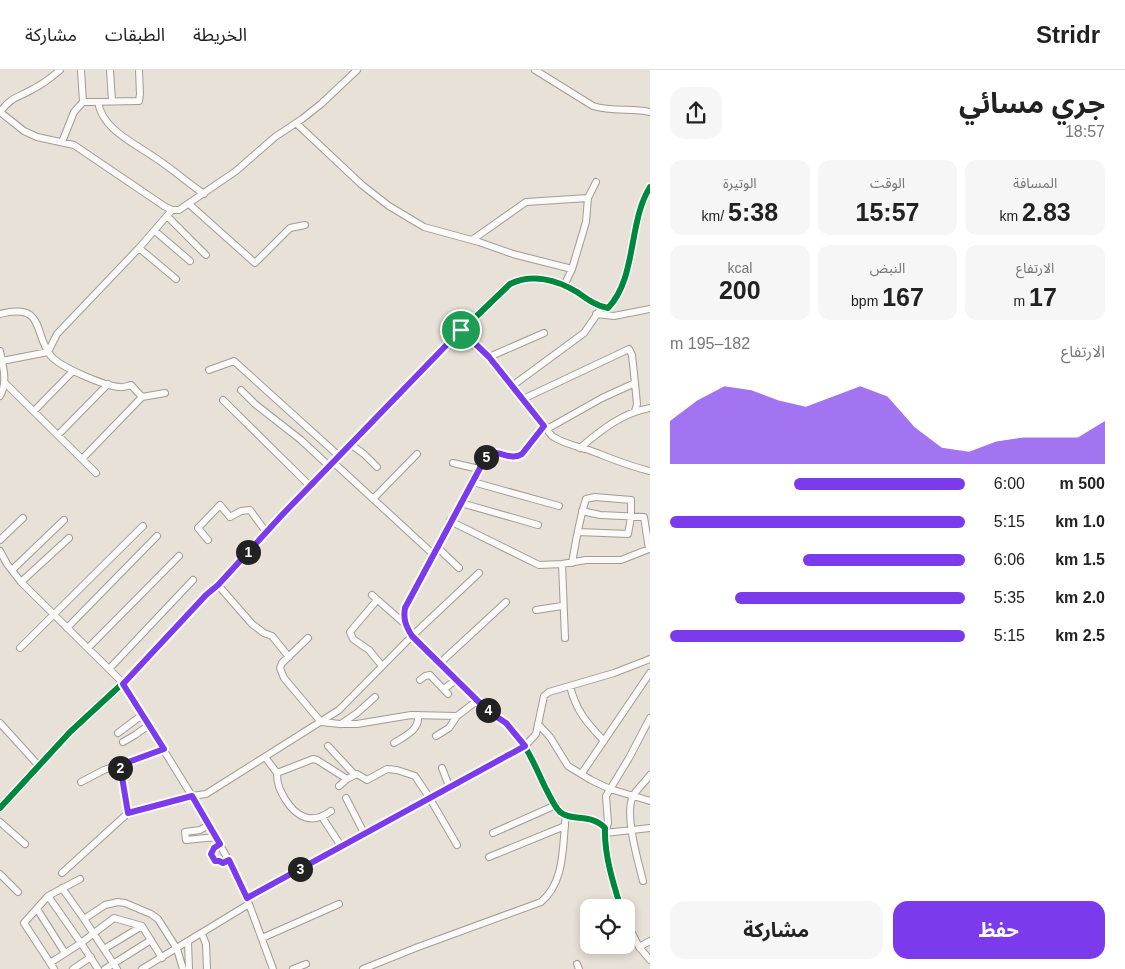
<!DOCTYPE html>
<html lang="ar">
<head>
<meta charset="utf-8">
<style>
	:root { --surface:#fff; --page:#f6f6f6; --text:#222; --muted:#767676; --line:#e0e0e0; --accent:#7c3aed }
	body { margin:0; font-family:Arial,"Noto Sans Arabic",sans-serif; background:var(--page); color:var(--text); direction:rtl; height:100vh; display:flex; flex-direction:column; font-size:19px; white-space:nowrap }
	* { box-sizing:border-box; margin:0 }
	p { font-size:16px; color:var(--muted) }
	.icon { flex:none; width:28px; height:28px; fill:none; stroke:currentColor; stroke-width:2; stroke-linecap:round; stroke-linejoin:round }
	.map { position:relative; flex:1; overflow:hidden; direction:ltr }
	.side { display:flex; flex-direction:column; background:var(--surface); width:475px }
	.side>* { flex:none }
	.fabs { position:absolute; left:580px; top:829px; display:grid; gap:10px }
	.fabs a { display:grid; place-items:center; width:55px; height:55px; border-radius:10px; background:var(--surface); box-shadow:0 2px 8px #0003; font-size:25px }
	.pin { position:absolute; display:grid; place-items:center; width:42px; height:42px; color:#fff; margin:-21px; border:2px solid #fff; border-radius:50%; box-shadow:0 1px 5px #0007 }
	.km { position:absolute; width:25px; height:25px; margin:-12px; border-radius:50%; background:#222; color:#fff; font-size:14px; line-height:25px; text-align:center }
	.round { display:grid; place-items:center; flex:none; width:52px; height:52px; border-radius:15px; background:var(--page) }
	.headline { display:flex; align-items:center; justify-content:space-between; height:85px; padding:0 20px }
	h1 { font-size:28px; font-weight:700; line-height:38px }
	.stats { display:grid; grid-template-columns:repeat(3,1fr); gap:8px; height:85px; padding:5px 20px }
	.stats div { display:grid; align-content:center; border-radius:12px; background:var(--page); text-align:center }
	.stats b { font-size:25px; font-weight:700 }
	.stats small { font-size:14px; font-weight:400 }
	.stats p { font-size:14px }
	.chart { height:140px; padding:10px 20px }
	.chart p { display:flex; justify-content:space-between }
	.chart svg { width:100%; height:90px; margin-top:5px; fill:var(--accent); opacity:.7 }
	.button { display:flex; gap:10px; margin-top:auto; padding:10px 20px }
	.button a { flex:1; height:58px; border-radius:15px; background:var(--accent); color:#fff; font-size:20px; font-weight:700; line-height:58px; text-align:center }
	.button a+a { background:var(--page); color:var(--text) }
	ul { padding:0 20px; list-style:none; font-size:16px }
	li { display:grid; grid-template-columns:80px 60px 1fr; align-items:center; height:38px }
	li i { height:12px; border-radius:6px; background:var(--accent) }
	header { display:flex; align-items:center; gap:30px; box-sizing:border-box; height:70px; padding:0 25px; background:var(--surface); border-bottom:1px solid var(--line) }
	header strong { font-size:24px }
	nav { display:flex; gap:28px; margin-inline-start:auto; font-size:18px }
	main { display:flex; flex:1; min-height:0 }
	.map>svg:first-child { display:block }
</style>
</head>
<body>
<header>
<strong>Stridr</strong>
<nav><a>الخريطة</a><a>الطبقات</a><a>مشاركة</a></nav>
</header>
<main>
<section class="side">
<div class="headline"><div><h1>جري مسائي</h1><p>18:57</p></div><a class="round"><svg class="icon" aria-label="share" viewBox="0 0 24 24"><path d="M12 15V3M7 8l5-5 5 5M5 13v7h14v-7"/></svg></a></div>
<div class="stats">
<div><p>المسافة</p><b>2.83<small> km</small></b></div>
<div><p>الوقت</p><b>15:57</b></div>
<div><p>الوتيرة</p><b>5:38<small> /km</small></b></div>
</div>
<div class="stats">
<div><p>الارتفاع</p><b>17<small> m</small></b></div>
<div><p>النبض</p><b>167<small> bpm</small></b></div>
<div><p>kcal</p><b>200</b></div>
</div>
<div class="chart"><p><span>الارتفاع</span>182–195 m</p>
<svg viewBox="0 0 160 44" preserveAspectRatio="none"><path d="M0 44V23L10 13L20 6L30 8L40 13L50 16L60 11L70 6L80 11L90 26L100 36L110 38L120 33L130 31L140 31L150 31L160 23V44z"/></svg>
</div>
<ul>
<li><b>500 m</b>6:00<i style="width:58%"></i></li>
<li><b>1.0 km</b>5:15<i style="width:100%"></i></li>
<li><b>1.5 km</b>6:06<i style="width:55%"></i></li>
<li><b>2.0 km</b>5:35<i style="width:78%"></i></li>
<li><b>2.5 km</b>5:15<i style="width:100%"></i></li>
</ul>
<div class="button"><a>حفظ</a><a>مشاركة</a></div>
</section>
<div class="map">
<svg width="650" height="899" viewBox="0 0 650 899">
	<rect width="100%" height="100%" fill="#e7e1d7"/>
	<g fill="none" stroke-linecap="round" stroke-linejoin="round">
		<g stroke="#a19c94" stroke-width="8">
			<path id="minor" d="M110,0L112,31
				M535,0L593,36C612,42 631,38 650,42
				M83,32L139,31L140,24L139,0
				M98,32C102,59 134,73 154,87C171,98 187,112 204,124
				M0,42L24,61L37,67L74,75L164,136L172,140H179L236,101L275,67L302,49L321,34L357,0
				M0,42C12,26 18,28 33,19C43,14 52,7 60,0
				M296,53L362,115L389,136L424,157L479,172L513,184L572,199
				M62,72L74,42L83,32L81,0
				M189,134L255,193L290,158L305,155
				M167,146L206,185
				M155,161L190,191
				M472,170L526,132L588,128
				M139,178L176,209
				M564,216L572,199L586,152L588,128L596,112
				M0,244C46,232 33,264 51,286C60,297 104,316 120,317C123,318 127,316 131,315L142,327
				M596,244L614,246L650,239
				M461,260L489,287L552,366C564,374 576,376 589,380C610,388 628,396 650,401
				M0,281C3,297 8,312 0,326
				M489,287L544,263
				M2,291L48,282L57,264L139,178L172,140
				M209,300L234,291L339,386
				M4,312L96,403
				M512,316L584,263L602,237
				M241,320L255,334L301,370L329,396
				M523,329L629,279L632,285L635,313
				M223,330L310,416
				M34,341L73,301
				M544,356L522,384C510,392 499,378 487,385L405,538C403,550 406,556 412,566C437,590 462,618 489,641C499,649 509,655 517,665C530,681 537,701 546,719C550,726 554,736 560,742C572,752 591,743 605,758C604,784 613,813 621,838
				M547,359L602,328L635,313L637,334L635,341
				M58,365L108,314
				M350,374L364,384L377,397
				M580,378C601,360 622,343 650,338
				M82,389L142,327L165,323
				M333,392L433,484
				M453,393L479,399
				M473,412L559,436
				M373,429L417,384
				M461,433L538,455
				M450,451L539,495L562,494L586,490H621L649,479L644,447L600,445L582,441
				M0,470L23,448
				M208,470L198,458L220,435L230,447L241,441L250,440L266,462
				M437,477L459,498
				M0,481L7,494L21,512L121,611L192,726L229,791L249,834L273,899
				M572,493C576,471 579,450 586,429L595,427L631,430V447L628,464L578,462
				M562,494L565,568
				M12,500L64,450
				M21,512L69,468
				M218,515L252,554L264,563L272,566L289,587
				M372,525L405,554
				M377,530L350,562L353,569L369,580L382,596
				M536,540L562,536
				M67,558L157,466
				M308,568L282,593L280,598L284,608L321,652L340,654H357L411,645L457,646L478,630
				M20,578L143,456
				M88,578L179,486
				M440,593L506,532
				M109,599L193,510
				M420,610L425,606L430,605L448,624
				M570,616C576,641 587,653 604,671
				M444,619L457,609
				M650,648L629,688L606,726L608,753L605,763L650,758
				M0,653L39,696
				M341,654L357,643L375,627
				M538,654L550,667L568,696L591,710L610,719L650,731
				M118,663L142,645
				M436,666L449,658L457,646
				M123,672L135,665L149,655
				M394,673C405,666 420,660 418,645
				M328,676L354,704
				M265,687L277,703L313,689L317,690L347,709L357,704L367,710L387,699L397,700L415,706L429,727L457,775
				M120,695L128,743L192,726L206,724L339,640L412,566L479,503
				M442,698L449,716
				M277,703C277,715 280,720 285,729C297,748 312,755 331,741
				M582,703L650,603
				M81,712L104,700L164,679
				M339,716L347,709
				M346,728L364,763
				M0,738L70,662L123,613L206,525L218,515L282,445L432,289L510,214C532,203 557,210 577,222C587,229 596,236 608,238C637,208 628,152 650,117
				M322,747L341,776
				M0,752L25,774
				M209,755L200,760L185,762L186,770L216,767
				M493,763L556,735
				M219,773L214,777L211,784L215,791H219L223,793L229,791
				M489,787L565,756
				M62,803L128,743
				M0,804L18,822
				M643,811C638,791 624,744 633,726C637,719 645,712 650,705
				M62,818L84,849L105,835L118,832L125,833L151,844L158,849L177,879L183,899
				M48,826L81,873L50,893
				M247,828L525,676L536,664L544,626L549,622L614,603L650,589
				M37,839L65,883
				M84,849L117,899
				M626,851L639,877L650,890
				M202,864L206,874L207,899
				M262,868L339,834
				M188,872L189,899
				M639,877L650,871
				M104,879L142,856
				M577,894L579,899
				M54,899L24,853L48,826L80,809
				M73,899L91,887
				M98,899L81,873L114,848L142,856L162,888
				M105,899L151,870
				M142,899L249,834
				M293,899L306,894
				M363,899L418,877L541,832C566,811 562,775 566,745"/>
		</g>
		<use href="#minor" stroke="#fbfaf9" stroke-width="6"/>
		<g stroke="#fff" stroke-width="9">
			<path id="cycleway" d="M544,356L522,384C510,392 499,378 487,385L405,538C403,550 406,556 412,566C437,590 462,618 489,641C499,649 509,655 517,665C530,681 537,701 546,719C550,726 554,736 560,742C572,752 591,743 605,758C604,784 613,813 621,838
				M0,738L70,662L123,613L206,525L218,515L282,445L432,289L510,214C532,203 557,210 577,222C587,229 596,236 608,238C637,208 628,152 650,117"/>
		</g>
		<use href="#cycleway" stroke="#00873e" stroke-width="6"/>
	</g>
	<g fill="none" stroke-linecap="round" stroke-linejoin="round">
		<g stroke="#fff" stroke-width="10">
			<path id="route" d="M461,260L489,287L544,356L522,384C510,392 499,378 487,385L405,538C403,550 406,556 412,566L488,641L506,653L525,676L247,828L229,790L223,793L219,791H215L211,784L214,778L220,774L192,726L128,743L120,695L164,679L123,614L206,525L218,515L282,445Z"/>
		</g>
		<use href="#route" stroke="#7c3aed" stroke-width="6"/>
	</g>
</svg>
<div class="fabs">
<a><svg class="icon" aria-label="locate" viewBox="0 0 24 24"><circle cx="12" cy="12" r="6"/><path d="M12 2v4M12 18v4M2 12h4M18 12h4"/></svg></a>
</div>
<div class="pin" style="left:461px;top:260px;background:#1e9e55"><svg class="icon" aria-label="arrive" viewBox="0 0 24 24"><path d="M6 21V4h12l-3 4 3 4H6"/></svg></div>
<b class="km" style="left:248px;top:482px">1</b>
<b class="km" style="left:120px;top:698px">2</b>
<b class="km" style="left:300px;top:799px">3</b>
<b class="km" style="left:488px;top:640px">4</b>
<b class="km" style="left:486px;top:387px">5</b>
</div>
</main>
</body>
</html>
